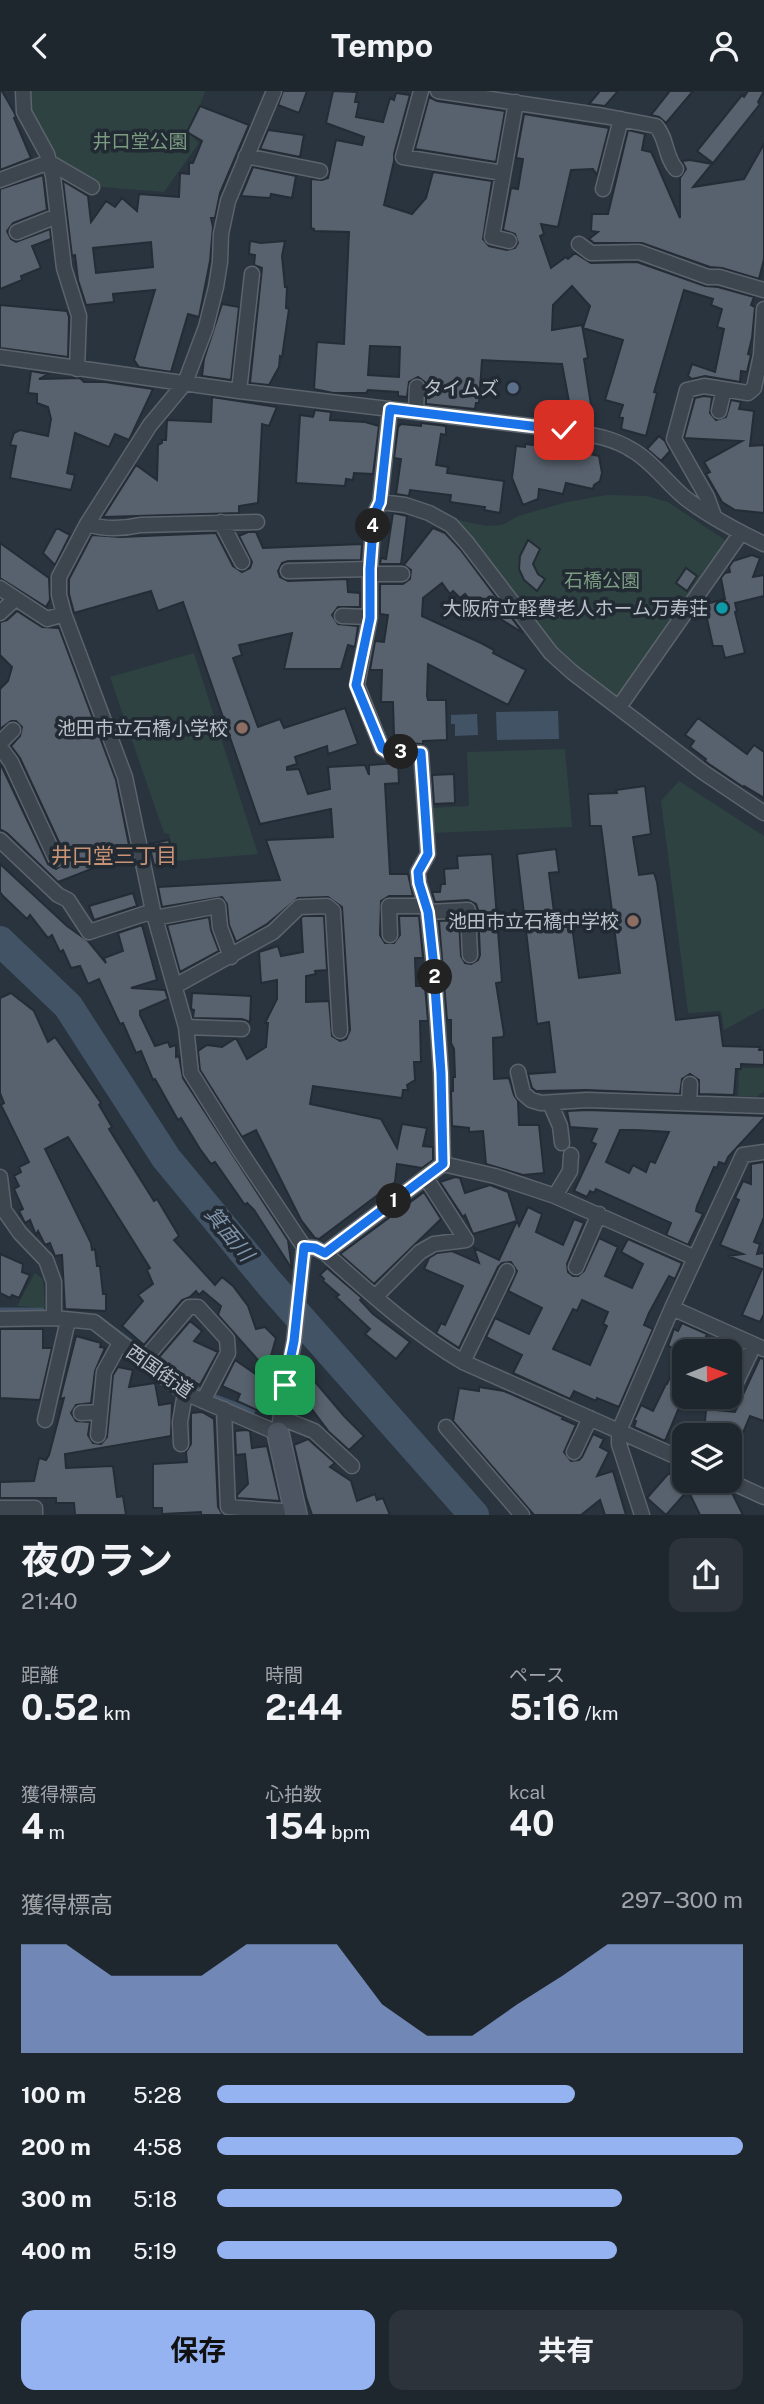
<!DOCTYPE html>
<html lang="ja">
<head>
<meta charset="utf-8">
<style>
	:root { --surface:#1f272e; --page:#2c333a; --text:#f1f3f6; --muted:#a1a5aa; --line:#3c444a; --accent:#95b2f1 }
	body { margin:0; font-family:"Public Sans","Noto Sans JP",sans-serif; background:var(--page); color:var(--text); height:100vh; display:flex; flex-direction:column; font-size:26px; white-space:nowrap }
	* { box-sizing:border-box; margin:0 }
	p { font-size:23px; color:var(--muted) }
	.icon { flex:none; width:38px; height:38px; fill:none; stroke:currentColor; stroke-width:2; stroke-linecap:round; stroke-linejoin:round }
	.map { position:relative; height:1424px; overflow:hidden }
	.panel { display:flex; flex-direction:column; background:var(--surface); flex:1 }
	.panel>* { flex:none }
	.needle { width:46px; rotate:89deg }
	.controls { position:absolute; left:672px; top:1248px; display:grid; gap:14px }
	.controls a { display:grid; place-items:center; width:70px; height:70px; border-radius:14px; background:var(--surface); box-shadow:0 2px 5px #0004,0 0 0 2px var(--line); font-size:35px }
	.pin { position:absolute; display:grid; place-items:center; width:60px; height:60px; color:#fff; margin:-30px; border-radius:14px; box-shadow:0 4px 10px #0006 }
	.km { position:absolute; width:35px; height:35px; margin:-18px; border-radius:50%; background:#222; color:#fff; font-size:19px; line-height:35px; text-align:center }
	.round { display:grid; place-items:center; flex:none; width:74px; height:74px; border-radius:14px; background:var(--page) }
	.head { display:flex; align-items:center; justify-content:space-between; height:119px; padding:0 21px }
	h1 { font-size:38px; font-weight:700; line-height:52px }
	.figures { display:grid; grid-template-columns:repeat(3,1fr); gap:10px; height:119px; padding:7px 21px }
	.figures div { display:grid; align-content:center }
	.figures b { font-size:35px; font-weight:700 }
	.figures small { font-size:19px; font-weight:400 }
	.figures p { font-size:19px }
	.chart { height:196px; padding:14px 21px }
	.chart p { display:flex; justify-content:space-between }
	.chart svg { width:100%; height:126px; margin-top:7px; fill:var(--accent); opacity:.7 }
	.primary-button { display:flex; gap:14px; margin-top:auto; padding:14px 21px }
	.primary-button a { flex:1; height:80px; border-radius:14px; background:var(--accent); color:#111; font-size:28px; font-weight:700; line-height:80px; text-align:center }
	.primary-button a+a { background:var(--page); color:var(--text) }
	ul { padding:0 21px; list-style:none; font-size:23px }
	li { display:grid; grid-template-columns:112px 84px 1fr; align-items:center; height:52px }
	li i { height:18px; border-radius:9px; background:var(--accent) }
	header { display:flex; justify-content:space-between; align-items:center; height:91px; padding:0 21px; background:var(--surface); font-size:32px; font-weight:700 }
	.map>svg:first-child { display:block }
</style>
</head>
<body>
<header><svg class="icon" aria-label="back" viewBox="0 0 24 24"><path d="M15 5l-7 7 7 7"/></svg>Tempo<svg class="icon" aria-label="person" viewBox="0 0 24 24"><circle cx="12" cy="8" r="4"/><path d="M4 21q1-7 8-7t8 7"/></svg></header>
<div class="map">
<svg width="764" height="1424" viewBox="0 0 764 1424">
	<rect width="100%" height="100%" fill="#29343e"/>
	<path fill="#2e4241" d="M28,0H205L190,43L199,52L164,101L102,96L59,71L29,18Z
		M607,404L647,405L668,411L728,451L620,604L612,605L554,559L453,428L487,435L502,434L518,425L567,411Z
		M194,562L258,763L175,770L169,743L164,742L110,586Z
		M565,658L572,736L432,742L431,717L469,715L467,661Z
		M679,690L764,745V917L724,939L721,920L688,922L661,710Z
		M739,977H764V1000L757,1006L738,1005Z
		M35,1182L43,1188L45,1217L17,1215Z"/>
	<path fill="#415365" d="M558,620L559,648L497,649L496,621Z
		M477,623L478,644L455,645V633H451V624Z"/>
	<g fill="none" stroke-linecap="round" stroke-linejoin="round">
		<path stroke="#415365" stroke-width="5" d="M0,1219H42
			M99,1227L131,1251
			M156,1271L184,1291L199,1299
			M216,1306L253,1320"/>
		<path stroke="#415365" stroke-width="30" d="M0,850L68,915L166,1067L270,1193L474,1424"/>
	</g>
	<path fill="#58626e" stroke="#242c36" stroke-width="2" fill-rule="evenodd" d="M0,0H2L14,21L16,26L14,27L31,67L0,79Z
		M283,0H307L299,22L278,14Z
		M333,0L357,1L355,11H359L356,26L383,31L390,7L394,9L396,2L410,4L394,63V70L384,114L412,123L426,107L433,81L492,90L483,148L489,155L507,159L515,157L518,152L515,143L503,139L511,97L518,98L523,68L516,67L524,23L609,37L597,84L593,78L571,79L558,136L541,133L544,143L540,145L551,177L566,166L568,168L575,162L591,172L637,171L705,195L718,196L754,206L751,214L755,216L752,247L748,263L751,264L747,281L741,280L740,291L705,285L692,288L688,285L692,273L715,281L724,238L717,236L722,218L711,214L713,208L684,199L654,301L657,302L646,345L621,338L623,327L619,326L623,314L605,309L623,249L583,237L590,215L572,195L553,214L552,239L582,234L588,267L584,268L593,327L574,330L572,327L562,273L482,269L479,312H476L475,318L426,313V292L418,286L409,291L407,306L398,305V301L368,299L366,302H333L314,298L317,251L344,253L349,141L314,140V138L311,137V88L322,89L328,87L336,49L362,54L364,46L326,32ZM370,255L400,256L399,286L368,284Z
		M600,0H618L605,15L589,13Z
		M670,0H693L666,32L659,26L651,24Z
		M748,0H764L758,11L760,13L713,72L697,60L742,4L744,6Z
		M429,6L437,10L505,20L496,71L415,58Z
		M200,15L249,34L220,102L215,127H211L213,136L210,170L199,226L188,223L171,281L139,276L134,269L155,199L113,203L114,211L86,214L78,189L75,164L72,165L63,90L88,105L91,131L106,110L115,116L122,107L137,120L139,103L179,106L180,82L189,83V72H193L202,50L187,41ZM151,151L153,176L96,182L93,157Z
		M268,39L304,44L300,66L260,58Z
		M628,39L645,43L642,59L651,61L654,67L680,127V87L686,78L682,70L690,69L712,73L693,96L744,88L764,53V168L759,188L722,177L710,176L642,152H594L589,148L598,141L591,140L592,123H608Z
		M253,76L296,85L292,107L271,103L270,107L241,105Z
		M43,84L47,119L13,132L7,140L11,148L16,151L50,138L51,148L32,155L41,177L21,185L22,189L0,198V98Z
		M250,150L261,152L285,150L282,165L285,196H287L286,217L289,218L282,266L280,265L279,276L269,294L250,292L262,177L254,174L255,164L249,163Z
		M222,213L239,216L231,289L202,285L204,268Z
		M0,214L67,220L69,226L68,266L0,257Z
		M31,280L48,283L39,288L80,287L84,291H105L153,298L129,349L115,343L109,356L75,342L67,382L75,384L71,399L10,387L16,355L10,354L14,342L20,339L48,345L51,328L48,316L37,312V303L28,302Z
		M704,305L712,306L710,322L716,329L726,326L731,309L741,311L739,318L754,320L750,355L764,354V422L735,419L722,411L706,383L710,381L704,371L742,350L684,347L695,307Z
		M212,306L277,316L269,335L262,333L258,412L239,415V422L103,426L136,374L157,389L158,354L162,352V349H166L167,329L211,331Z
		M315,319L331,321L330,329L365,331L379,335L373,383L354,382L353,389L346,388L345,395L296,392L300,324L313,326Z
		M421,332L446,335V344L441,343L436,374L448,376L447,382L504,390L500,422L484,419L485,416L450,411L451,404L410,399L409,405L396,403L401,368L394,367L398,336L401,333L421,335Z
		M659,345L665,350L670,360L661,370L647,358Z
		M525,353L563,357L599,365L602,382L600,390L594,394L593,398L566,392L563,403L539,398L538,408L523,414L512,387L516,355L525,356Z
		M393,422L407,425L401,473H380L381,467L386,468Z
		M433,437L445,442L460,458L523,542L476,513L474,514L465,503L460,507L453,500L450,503L442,492L423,507L422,525L481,552L494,559L493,562L526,579L508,614L428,573L427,605L428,609H446L447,649L423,650V653L400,652L401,644H394L393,611H381L382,579H370L375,550L384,551L388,524L380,523V493H403L410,488L411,479L404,474Z
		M56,438H59L70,444L55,474L43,462Z
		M248,441H256L263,457L362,453L361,469L288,470L282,472L278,480L280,486L288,490L347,488L348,501L360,502V516H338L332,524L338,533L358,535L355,556L348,554L341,578H284L292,542L239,554L242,564L233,567L258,636L280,628L284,637L345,617L358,653L328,663L327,655L295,666L297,673L287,676V679L299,678L308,703L330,698L328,676L365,674L369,684V674L398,672L399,692L385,693L390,783H408L413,805H389L381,810L380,844L385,852H394L400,844L399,825H419L423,867H415L416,895H425L428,930H420L421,971H414L415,989L407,994L408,999H403L402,1007L313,995L310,1013L381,1028L397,1057L402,1033L427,1037L423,1055L433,1056V1069L422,1077L397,1073L395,1091L319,1148L315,1147L301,1129L256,1039L242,1046L200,979L198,960L207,954L222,956L236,947L247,968L266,956L268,932H265L277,908V889L261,892L259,861L278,855L281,865L303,861L301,827L303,825H324L327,879L315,880L316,883L306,885V911L329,910L332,945L340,950L346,948L350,939L342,816L328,806L298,807L267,833L236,851L229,834L227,813L222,806L162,816L158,796L280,789L266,749L333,746L331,718L260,733L183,511L158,520L151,500L74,522L69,503V488L92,444L120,446L216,442L233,475L242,481L250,477L252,471L239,445Z
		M528,449L540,458L533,473L538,483L545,488L537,500L524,489L519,478L520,465Z
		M0,452L49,487L50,509L46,516L0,487Z
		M752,464L760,467L753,486L764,484V505L735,512L737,520L735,521L745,562L725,567L722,555H713L707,528L709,526L706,513L725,508L721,487L725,482L730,481L729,476L733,470Z
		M686,477L697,485L687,500L676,492Z
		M17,520L42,536L59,537L116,689L132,769L94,777L58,791L7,742L0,738V672L48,773L56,778L64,773L65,764L20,667L11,655L20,645L22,636L16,630H11L0,638V598L8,590L12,576L0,564V531L7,529Z
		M698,627L747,663L754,654L764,661V707L744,695L743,696L709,673L705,670L706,668L690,656L694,650L685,644Z
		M454,683L455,712L434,713L432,684Z
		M645,695L651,743L633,746L639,784L654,782L657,791L676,929L719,924L723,955L760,956L759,959H764V974L741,973V978H736L734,1004L699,1003V989L690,983L682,988L680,1003L587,999L536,1000L532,997L528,983L555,981L549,931L537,933L517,763L556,758L559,781L549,782L556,837L572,835L579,887L620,882L601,735H590L588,703L617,702L616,699Z
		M169,749L173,771L154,774L149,753Z
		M492,763L502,891L496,892L504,943L503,946L493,947L494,988L509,987L514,1004L518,1010L519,1034H539L544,1082L523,1084L486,1073L483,1040L469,1041V1037L452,1035L451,1000H453V986H455L454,958L451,952V929H447L439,830L459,829L461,865L465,872L471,873L478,869L480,864L478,819L476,813L468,809L435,811L432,801H440L441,793H445L444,778L458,777L457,765Z
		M0,773L67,835L88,850L106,872L104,867L123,860L118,842L142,834L157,889L131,897L165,899L168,908L140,920V924L155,955L168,951L170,956L176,954V966L179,965L183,987L288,1149L292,1178L254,1119L247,1112L245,1114L215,1071L211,1073L200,1058L181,1027L178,1029L155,988L153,989L141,960L136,962L123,932L120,933L99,888L88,893L80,875L71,877L63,859L60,861L52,844L48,847L30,824L27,828L3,805L0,801Z
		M133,802L137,815L94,829L89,815Z
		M209,826L211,839L219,860L180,881L167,834Z
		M11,902L34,920L48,951L55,946L101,1012L99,1014L112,1036L109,1038L154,1110L157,1108L179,1145L174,1149L215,1194L222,1186L233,1195L248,1215L256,1238L265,1236L276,1247L267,1279L218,1224L221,1215L203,1200L199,1204L196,1200L190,1206L182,1209L144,1254L122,1235L143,1210L138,1204L153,1193L147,1179L150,1177L68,1046L45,1058L91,1152L92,1159L95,1158L97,1175H100L103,1203H106V1220L65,1218L62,1164L55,1165L50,1152L45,1154L38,1140L36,1144L30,1129L25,1132L19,1120L23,1118L14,1098L19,1095L14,1085L21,1081L19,1076L29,1071L1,1014L4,1012L0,1002V907Z
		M192,902L251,905L250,931L242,928L193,927L194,919L191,918Z
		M587,1019L764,1025V1027L728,1066L725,1073L719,1071L717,1077L714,1076L697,1115L696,1120L703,1123L688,1154L666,1144L671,1132L596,1098L594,1102L590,1100L587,1106L574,1100L596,1053L591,1051L597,1038L570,1036L567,1020ZM620,1039H636L669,1041L655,1072L650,1070L646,1081L633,1074L629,1082L606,1071Z
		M764,1071V1126L754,1151L760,1153L757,1163L764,1162V1223L760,1231L742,1224L762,1178L728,1165L743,1163L720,1154L739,1109L735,1107L743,1090L751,1093V1073Z
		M455,1086L460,1087L465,1102L490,1094L508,1101L517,1130L473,1143L465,1124L463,1126L440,1091Z
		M424,1101L441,1128L374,1193L340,1163Z
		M528,1116L542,1123L536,1141L563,1154L574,1128L584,1132L567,1173L568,1181L573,1185H578L584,1180L599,1147L618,1156L605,1185L632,1197L643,1173L621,1161L628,1148L682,1172L675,1188L669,1185L649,1222L644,1234L653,1238L619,1316L597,1307L596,1310L574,1300L570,1308L513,1282L522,1264L486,1246L495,1227L529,1243L542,1217L508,1200L517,1180L511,1171L502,1172L498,1176L459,1257L436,1242L441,1232L445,1234L463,1195L424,1178L429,1167L437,1162L452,1160L479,1172L474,1157L499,1169L517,1130L519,1135ZM582,1209L608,1221L603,1233L607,1235L590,1274L553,1258L573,1218L577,1220Z
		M0,1163L23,1173L22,1181L30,1184L19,1207L12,1204L10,1207L0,1202Z
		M327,1177L362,1207L360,1209L373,1223L410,1251L396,1268L365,1243L370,1238L336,1206L339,1204L323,1190L324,1188L320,1184Z
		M190,1230L202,1240L194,1250L218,1261L200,1294L180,1285L159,1266Z
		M682,1232L707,1243L704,1250L727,1260H684V1305L665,1350L634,1336L636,1330L634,1329L641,1314L653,1320L666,1293H667L681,1260L668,1255L674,1238L678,1240Z
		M0,1238H43V1257H52L40,1309L0,1307Z
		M76,1245L101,1252L100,1256L105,1257L95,1280L91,1312L76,1314L71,1322L76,1330L90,1331L88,1344L93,1352L101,1353L107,1346L113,1284L118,1276L133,1279L129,1296L155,1292L159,1314L172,1312L171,1345L65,1363L66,1377L113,1375L117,1406L123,1405L126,1424H75L74,1412H56V1407H0V1391L34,1390L39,1367L46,1369L49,1364L64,1307L60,1308Z
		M760,1267L764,1268V1330L750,1325L743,1342L728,1336L727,1344H704L706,1318L735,1321Z
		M235,1269L257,1284L261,1280L272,1285L259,1320L237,1310L240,1303L222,1295Z
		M304,1284L308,1288L311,1286L344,1325L364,1345L349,1359L329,1341L296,1297L297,1290Z
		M479,1296L504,1300L563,1326L562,1328L576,1334L564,1361L571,1370L579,1369L582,1366L593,1343L604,1348L600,1356L609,1361L597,1385L613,1380L626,1424H605L600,1409L581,1424H534L453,1330L459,1297L479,1300Z
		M202,1321L214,1328L218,1416L223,1424H201V1421L162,1423V1417H153V1373L187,1371L186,1361L191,1353V1322Z
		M246,1339L250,1340L252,1357L267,1355L280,1410L237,1407V1404L248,1393L245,1363L236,1364L235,1340Z
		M308,1348L335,1372L330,1376L351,1390L357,1410L375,1403L377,1409L383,1407L390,1424H312L306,1406L294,1354Z
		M668,1383H674L681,1390H698L704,1395L710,1392L722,1396L732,1402L743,1424H700L688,1399L666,1424L647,1407Z"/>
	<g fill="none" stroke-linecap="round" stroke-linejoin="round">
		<g stroke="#5b636c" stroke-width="17">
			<path id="street" d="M23,0L24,21L47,63L53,85L64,177L79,225L77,278
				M421,0L403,66L503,82
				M438,0L604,25L656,35C667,47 665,66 676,78
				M246,65L320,80
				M0,89L49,71L92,96
				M603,98L621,28
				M17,141L57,125
				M509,150L492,146L516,11
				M579,153L591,162L639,161L708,186H719L764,199
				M764,218L761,264L764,265
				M0,266L239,300L564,339C587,343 612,346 632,359C652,370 667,392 684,406C708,425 737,440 764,453
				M239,300L252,183
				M390,318L380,411L374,424L370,478V526L357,594L382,657L388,661L421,662L428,763L418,781L419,792L428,821L433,867L441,982L443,1073
				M416,320L417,296
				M719,320L724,298
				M380,411L405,414L429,422L451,434L467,452L551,562L572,581L703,681L764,722
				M714,425L707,406L674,348L687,299L704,295L748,302L754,297L761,264
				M221,431L242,471
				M87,433C103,438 123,438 140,434L257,431
				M288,480L370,478
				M370,483H402
				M0,497L47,528L64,523
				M0,522L15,508
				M342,525L370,526
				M619,616L741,442
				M0,652L13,639
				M0,656L11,671L56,768
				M0,749L58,804L68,809L89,841L153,820
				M428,821L468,819L470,864
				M155,827L218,815L220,836L231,866
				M390,844L389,815H426
				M175,895L273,841L299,816L327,815L333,820L340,940
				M186,936L242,938
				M518,981L523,1002L531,1009L541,1012L587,1009L764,1015
				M550,1012L560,1035L562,1052
				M689,1012L690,993
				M0,1086L4,1119L20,1142L46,1169L54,1191V1227
				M555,1105L570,1080L571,1064
				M304,1156L315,1157L325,1162C369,1201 412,1241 463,1271L684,1369
				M325,1162L443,1073L495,1085L555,1105L695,1167
				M576,1176L599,1123
				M375,1206L420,1161L434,1153L466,1149L426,1087
				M672,1217L764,1258
				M0,1228L54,1227L94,1231L185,1302L278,1342L294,1250L304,1156L238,1057L191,982L186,936L153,820L125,686L64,523L59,504V486L87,433L150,334L185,292L206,236L216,196L220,171L221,143L228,110L274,0
				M142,1271L189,1216H198L227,1248L228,1262L203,1310
				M463,1271L507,1180
				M732,1300L754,1254
				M224,1318L228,1416L295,1421
				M81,1322L100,1321
				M281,1327L314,1340L352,1375
				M45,1329L68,1229
				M446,1336L522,1424
				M98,1344L104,1281L120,1252
				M181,1353L180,1331L185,1302
				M574,1361L590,1327
				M729,1390L764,1406
				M0,1417H35V1424
				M642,1424L619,1353V1340L672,1217L743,1064L764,1061"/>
		</g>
		<g stroke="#5b636c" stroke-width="24">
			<path id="secondary" d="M278,1342L296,1424"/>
		</g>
		<use href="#street" stroke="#3d454e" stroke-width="14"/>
		<use href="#secondary" stroke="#4c5561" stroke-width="21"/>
	</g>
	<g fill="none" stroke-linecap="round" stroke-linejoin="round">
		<g stroke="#fff" stroke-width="14">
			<path id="route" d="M285,1294L294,1250L304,1156L315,1157L325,1162L443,1073L441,982L433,867L428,821L419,792L418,781L428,763L421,662L388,661L382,657L356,594L370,527V478L374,424L380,411L390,318L564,339"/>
		</g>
		<use href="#route" stroke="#1a73e8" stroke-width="9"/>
	</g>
	<circle fill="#5c6f8a" stroke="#222a34" stroke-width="2.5" cx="513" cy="297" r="7"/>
	<circle fill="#0f9aa8" stroke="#222a34" stroke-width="2.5" cx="722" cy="517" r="7"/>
	<g fill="#8d6e63" stroke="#222a34" stroke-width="2.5">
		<circle cx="242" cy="637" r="7"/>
		<circle cx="633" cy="830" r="7"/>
	</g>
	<g text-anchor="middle" stroke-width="7" stroke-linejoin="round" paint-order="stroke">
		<g font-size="19" fill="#7b9c81" stroke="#222a34">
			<text x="140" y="57">井口堂公園</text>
			<text x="602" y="496">石橋公園</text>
		</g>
		<g font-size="19" fill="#bac1c9" stroke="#222a34" text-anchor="end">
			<text x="499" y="304">タイムズ</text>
			<text x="708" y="524">大阪府立軽費老人ホーム万寿荘</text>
			<text x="228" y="644">池田市立石橋小学校</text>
			<text x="619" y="837">池田市立石橋中学校</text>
		</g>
		<g font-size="19" fill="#bac1c9" stroke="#222a34">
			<text transform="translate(160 1280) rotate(35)" y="7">西国街道</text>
		</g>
		<g font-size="21" fill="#c99475" stroke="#222a34">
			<text x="114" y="772">井口堂三丁目</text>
		</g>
		<g font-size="21" font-style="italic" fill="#7f93a8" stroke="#222a34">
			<text transform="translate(229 1143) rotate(51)" y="7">箕面川</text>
		</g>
	</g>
</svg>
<div class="controls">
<a><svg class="needle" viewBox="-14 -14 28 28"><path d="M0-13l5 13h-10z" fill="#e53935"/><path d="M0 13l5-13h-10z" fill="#a1a5aa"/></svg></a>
<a><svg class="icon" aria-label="layers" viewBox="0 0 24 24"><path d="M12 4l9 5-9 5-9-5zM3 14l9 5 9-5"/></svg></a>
</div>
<div class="pin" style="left:285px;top:1294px;background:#1e9e55"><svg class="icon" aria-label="arrive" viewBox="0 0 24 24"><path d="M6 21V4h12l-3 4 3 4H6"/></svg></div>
<div class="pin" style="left:564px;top:339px;background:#d93025"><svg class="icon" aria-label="check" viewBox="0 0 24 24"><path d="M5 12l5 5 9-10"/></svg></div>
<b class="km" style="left:394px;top:1110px">1</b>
<b class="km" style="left:435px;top:886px">2</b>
<b class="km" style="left:401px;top:661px">3</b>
<b class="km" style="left:373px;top:435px">4</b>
</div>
<section class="panel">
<div class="head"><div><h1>夜のラン</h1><p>21:40</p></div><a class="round"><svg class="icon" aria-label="share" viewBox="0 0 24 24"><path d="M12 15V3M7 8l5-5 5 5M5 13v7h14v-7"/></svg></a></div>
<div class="figures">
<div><p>距離</p><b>0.52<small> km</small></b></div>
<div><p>時間</p><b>2:44</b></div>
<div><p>ペース</p><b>5:16<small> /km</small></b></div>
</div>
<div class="figures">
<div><p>獲得標高</p><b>4<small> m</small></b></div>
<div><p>心拍数</p><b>154<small> bpm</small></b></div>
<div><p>kcal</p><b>40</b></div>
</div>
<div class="chart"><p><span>獲得標高</span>297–300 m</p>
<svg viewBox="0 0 160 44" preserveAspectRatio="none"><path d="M0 44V6L10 6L20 17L30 17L40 17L50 6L60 6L70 6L80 27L90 38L100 38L110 27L120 17L130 6L140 6L150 6L160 6V44z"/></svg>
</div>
<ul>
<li><b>100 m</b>5:28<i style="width:68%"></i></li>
<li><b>200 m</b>4:58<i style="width:100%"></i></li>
<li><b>300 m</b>5:18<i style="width:77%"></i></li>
<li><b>400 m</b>5:19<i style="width:76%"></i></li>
</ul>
<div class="primary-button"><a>保存</a><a>共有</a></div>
</section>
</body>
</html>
